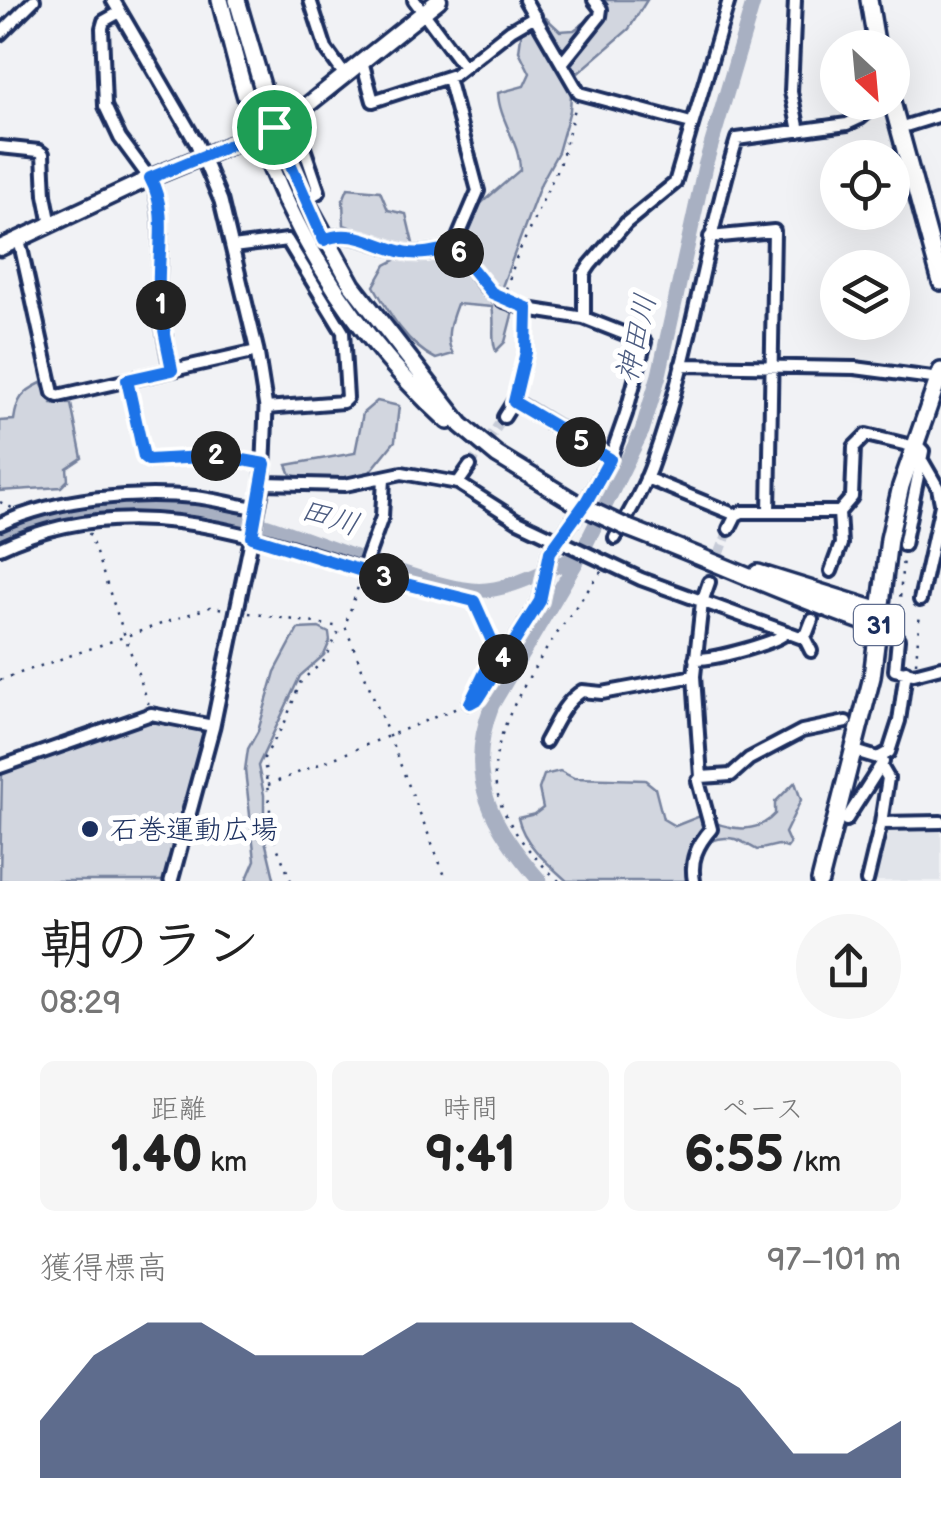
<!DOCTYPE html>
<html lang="ja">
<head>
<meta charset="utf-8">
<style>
	:root { --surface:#fff; --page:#f6f6f6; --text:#222; --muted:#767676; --accent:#1b2f5e }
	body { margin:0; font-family:"Balsamiq Sans","Klee One",sans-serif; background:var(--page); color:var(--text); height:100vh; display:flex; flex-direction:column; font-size:38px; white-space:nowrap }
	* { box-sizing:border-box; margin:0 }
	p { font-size:32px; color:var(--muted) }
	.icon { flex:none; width:55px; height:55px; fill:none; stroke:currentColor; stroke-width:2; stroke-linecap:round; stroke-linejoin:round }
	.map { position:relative; height:881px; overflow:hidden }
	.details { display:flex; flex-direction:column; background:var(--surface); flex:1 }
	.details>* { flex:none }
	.needle { width:65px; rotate:154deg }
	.tools { position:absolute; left:820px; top:30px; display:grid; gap:20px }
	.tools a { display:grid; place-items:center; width:90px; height:90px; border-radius:50%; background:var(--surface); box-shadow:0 10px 40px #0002; font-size:50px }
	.pin { position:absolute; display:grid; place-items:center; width:85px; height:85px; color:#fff; margin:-42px; border:5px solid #fff; border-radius:50%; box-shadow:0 2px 10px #0007 }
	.km { position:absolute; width:50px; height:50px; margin:-25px; border-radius:50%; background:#222; color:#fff; font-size:28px; line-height:50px; text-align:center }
	.round { display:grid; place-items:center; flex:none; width:105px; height:105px; border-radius:52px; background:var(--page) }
	.headline { display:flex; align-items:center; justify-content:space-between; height:170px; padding:0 40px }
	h1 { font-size:55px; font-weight:800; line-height:75px }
	.figures { display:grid; grid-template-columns:repeat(3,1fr); gap:15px; height:170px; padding:10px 40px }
	.figures div { display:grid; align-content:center; border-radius:15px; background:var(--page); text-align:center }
	.figures b { font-size:50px; font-weight:800 }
	.figures small { font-size:28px; font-weight:400 }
	.figures p { font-size:28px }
	.chart { height:280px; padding:20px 40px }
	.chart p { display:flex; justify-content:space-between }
	.chart svg { width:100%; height:180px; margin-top:10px; fill:var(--accent); opacity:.7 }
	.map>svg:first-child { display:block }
</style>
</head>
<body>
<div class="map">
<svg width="941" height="881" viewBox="0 0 941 881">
	<rect width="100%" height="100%" fill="#f1f2f5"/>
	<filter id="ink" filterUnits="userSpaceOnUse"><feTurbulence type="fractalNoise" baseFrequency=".01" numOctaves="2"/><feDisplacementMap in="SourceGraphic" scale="20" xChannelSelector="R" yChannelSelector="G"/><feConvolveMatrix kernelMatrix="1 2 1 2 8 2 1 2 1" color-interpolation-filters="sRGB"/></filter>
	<g filter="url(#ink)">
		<path fill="#e1e4ea" d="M941,826V881H870L882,827Z"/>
		<path fill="#d2d6df" stroke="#76829e" stroke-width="2.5" d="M600,0H647L629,29L576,75L566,80L571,94L570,110L558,152L541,183L500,292V307L513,311L505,342L496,351C490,338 496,324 492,307L457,304C451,320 444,338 453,354L436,359C407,345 389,313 374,286L386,265L401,257L403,248L344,225L343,200L348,188L380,191L388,210L406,214L416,256L449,251L472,211L520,170C520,143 499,120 498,93L524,86L530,73L519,51L522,29L546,18L560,31L574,30L602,10Z
			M41,383L52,403L71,404L82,458L67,468L68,480L61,487L0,491V421L14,420C17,399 22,392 41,383Z
			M377,401L399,406L395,441L366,477L311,480L291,475L287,465L355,453L363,413Z
			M319,628L329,633L330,641L324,655L300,676L258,766L264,795V836L274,878L273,881H246L255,860L245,770L248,749L258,731L275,672L298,629Z
			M152,719L198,727L206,734L166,881H0L2,772Z
			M560,771L574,778L645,780L655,788L663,819L675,826L700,816C725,829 754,837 775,814V802L795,782L801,800L785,833L790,844L787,848L778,845L757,850C750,846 742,841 735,839C708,833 686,856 688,881H567C548,864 523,843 518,818L535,814L543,808L539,789L544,775Z"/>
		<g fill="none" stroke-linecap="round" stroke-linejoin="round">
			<path stroke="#a8b0c2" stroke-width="15" d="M0,534C73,506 156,495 232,515C281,528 328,549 376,564C406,573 440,587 472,590C507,594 548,568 580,556
				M540,881C492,826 463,778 492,705L580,556L642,431L659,375L705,166L754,0"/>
			<path stroke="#c6cbd7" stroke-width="10" stroke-dasharray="10 5" stroke-linecap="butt" d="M470,466L504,417
				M709,582L729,529
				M812,620L831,571"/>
			<g stroke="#1b2f5e" stroke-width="18">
				<path id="minor" d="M310,0L326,49L344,74
					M414,0L464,67
					M525,0L579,93L691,123
					M795,0L791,92L799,131
					M120,12L104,21L102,28L105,106L120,138L153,183C165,217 159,250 159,284C159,313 166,342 171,370
					M0,34L34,0
					M362,61L373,101L454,75L511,30L535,16
					M563,62L600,16L601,9L594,0
					M899,128L941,115
					M0,147L39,151L43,154L45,195L51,225
					M304,148L319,192L305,200
					M710,237L774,231L769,512
					M19,239L53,393L58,396L257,351
					M324,239C352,228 378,247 404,252C421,256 438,251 454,247L478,191L448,78
					M233,247L287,240L343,332L347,398L343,402L266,408
					M454,247L486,287L502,300L527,309L584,318L645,342L626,414L610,459L586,502L550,552L540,601L479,698L470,703
					M584,318V274L590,265L626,223L675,183L729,0
					M681,365L855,368L940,379
					M504,417L514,401L610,459
					M923,462L938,488L941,503
					M646,478L736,515L742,512H839
					M263,483L345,485L402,473L458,483L516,520L641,579L800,637L807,633L812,620
					M458,483L470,466
					M0,524C57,498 133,491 195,497C216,499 237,506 257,508
					M729,529L736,515
					M615,538C629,513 644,488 653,461C691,357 704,245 737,139L847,124L860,118L879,102
					M0,548C123,490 242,531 363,570
					M364,567L382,517L384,478
					M831,571L841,544L839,512L852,497L854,447L866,435L920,448L923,451L904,545
					M920,600L941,505
					M804,637L811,651
					M898,639L895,670L914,674L941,667
					M695,659C712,660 777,643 787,632
					M694,676L701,777L698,781L711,829C697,845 690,860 694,881
					M545,742C556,723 563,703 582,691L602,693L694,676L702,602L709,582
					M855,751L878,758L889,752L899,721L906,671
					M881,766L888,778L881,823L941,822
					M0,767L151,714L213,726
					M701,777L731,775L749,759L802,731L846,722
					M846,820L883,762
					M867,881L881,823"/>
			</g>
			<g stroke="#1b2f5e" stroke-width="19">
				<path id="tertiary" d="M113,0L197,144L221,201L257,351L266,408L263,483L213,726L171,881"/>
			</g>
			<g stroke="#1b2f5e" stroke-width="21">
				<path id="secondary" d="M0,248L150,178L274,127L295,115L439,0"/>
			</g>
			<g stroke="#1b2f5e" stroke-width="22">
				<path id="primary" d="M220,0C232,44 242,91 258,134C298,244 361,342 448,421
					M237,0L274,127L305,200L352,285L461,425L497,455L579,505
					M869,0L877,48
					M892,102L941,282
					M628,528C712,560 793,598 878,627
					M758,573L880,611
					M820,881L872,677L889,539L901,486L941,371"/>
			</g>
			<path stroke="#1b2f5e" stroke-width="2.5" stroke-dasharray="2.5 8" stroke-linecap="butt" d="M506,289L517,256L561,161L577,101
				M130,391L143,457L148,459L221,456L252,461
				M517,391L526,352V320
				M0,502L12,508
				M89,533L149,705
				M369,573L474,601L495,655
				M361,578L345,626L447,881
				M249,613L341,627
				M898,628L903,556
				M916,663L920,611
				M0,680L210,607L226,609
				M268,785L462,706
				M291,881L273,837L264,758L285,722L301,681L325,660L340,629
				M559,881C533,857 502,823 496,786C484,722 567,621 603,569"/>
			<use href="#minor" stroke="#fff" stroke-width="10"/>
			<use href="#tertiary" stroke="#fff" stroke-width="11"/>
			<use href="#secondary" stroke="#fff" stroke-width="14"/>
			<use href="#primary" stroke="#fff" stroke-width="15"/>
			<g stroke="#1b2f5e" stroke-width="22" stroke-linecap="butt">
				<path id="primary-bridge" d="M579,505L628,528"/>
			</g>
			<use href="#primary-bridge" stroke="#fff" stroke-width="15"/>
		</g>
	</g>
	<g fill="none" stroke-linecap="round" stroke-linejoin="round" filter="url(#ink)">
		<g stroke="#fff" stroke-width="20">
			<path id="route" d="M274,127L324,240C352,227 378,247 404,252C421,256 438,251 454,247L492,293L527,308L526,352L514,402L610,459L586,502L550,552L540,601L479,698L470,703L496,650L474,601L394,581L252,537L265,464L221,456L148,460L144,457L127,380L172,370C167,343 160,317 159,290C157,252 169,212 150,178Z"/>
		</g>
		<use href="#route" stroke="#1a73e8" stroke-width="12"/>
	</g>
	<circle fill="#1b2f5e" stroke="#fff" stroke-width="4" cx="90" cy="829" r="10"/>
	<g text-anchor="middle" stroke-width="10" stroke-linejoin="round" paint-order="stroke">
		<rect fill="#fff" stroke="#5f6d8e" stroke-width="2.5" x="854" y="605" width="50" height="40" rx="8"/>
		<g font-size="25" font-weight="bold" fill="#1b2f5e">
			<text x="879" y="634">31</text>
		</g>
		<g font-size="28" fill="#1b2f5e" stroke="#fff" text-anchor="start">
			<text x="110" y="839">石巻運動広場</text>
		</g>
		<g font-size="30" font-style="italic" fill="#4c5c81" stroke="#fff">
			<text transform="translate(636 338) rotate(-77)" y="10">神田川</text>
			<text transform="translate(330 517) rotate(17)" y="10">田川</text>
		</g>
	</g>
</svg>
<div class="tools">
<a><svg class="needle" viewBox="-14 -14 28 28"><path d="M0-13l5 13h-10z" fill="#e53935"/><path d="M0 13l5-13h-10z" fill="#767676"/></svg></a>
<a><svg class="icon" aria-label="locate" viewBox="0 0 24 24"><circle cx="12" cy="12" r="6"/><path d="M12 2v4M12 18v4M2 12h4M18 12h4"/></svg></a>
<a><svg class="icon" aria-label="layers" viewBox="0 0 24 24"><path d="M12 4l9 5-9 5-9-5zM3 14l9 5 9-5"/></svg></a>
</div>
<div class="pin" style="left:274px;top:127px;background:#1e9e55"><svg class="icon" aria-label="arrive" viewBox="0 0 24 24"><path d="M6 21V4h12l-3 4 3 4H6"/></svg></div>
<b class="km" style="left:161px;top:305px">1</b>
<b class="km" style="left:216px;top:456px">2</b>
<b class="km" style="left:384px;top:578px">3</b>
<b class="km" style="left:503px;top:659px">4</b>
<b class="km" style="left:581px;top:442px">5</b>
<b class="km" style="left:459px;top:253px">6</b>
</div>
<section class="details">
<div class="headline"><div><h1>朝のラン</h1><p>08:29</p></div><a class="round"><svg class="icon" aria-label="share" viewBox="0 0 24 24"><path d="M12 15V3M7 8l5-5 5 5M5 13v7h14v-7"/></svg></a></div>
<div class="figures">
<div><p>距離</p><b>1.40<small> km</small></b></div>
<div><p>時間</p><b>9:41</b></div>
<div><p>ペース</p><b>6:55<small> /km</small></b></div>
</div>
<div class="chart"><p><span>獲得標高</span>97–101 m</p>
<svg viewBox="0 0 160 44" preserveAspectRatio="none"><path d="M0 44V30L10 14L20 6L30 6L40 14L50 14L60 14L70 6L80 6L90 6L100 6L110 6L120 14L130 22L140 38L150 38L160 30V44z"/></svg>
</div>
</section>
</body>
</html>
